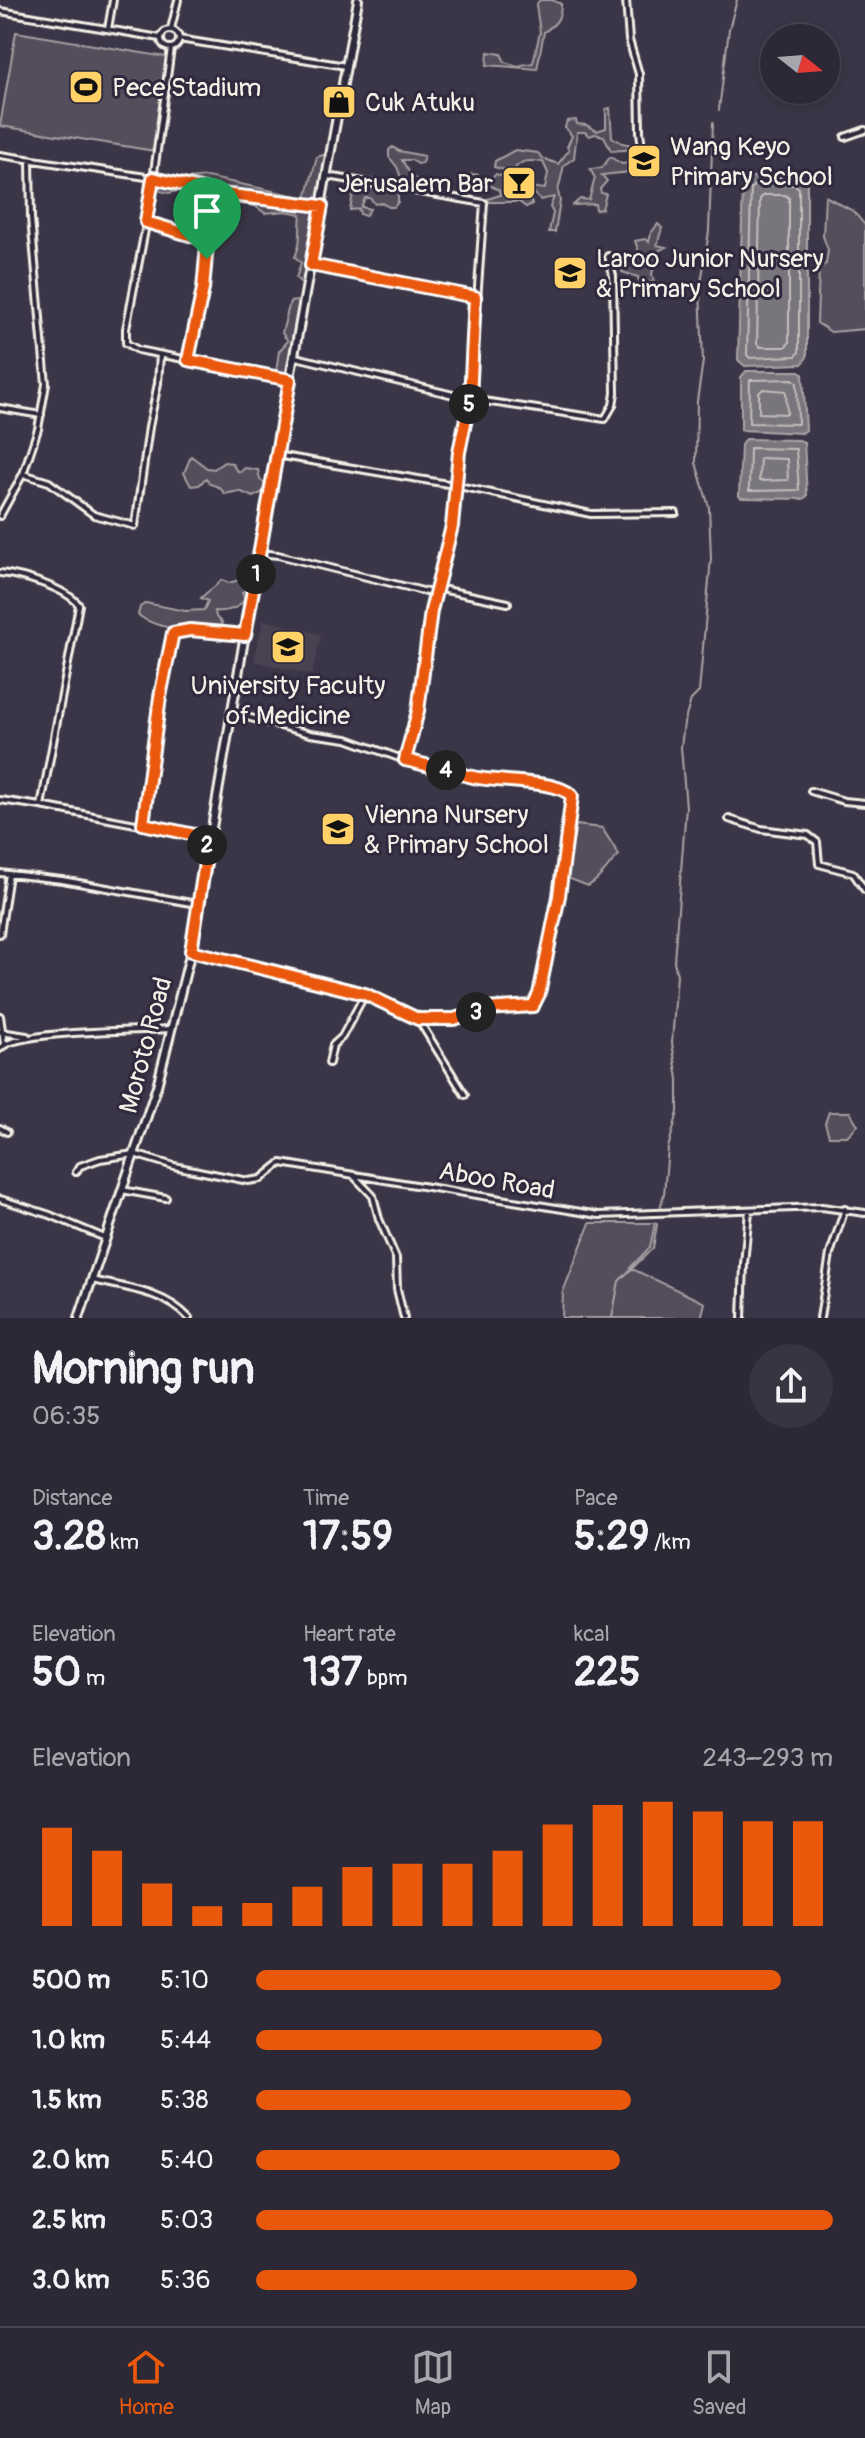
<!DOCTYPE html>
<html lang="en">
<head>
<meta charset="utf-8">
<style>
	:root { --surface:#2c2835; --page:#383441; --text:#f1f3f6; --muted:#a6a6ad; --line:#484450; --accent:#ea580c }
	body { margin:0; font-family:Pangolin,sans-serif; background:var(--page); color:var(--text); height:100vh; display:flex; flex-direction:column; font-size:30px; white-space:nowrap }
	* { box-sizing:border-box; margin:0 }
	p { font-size:26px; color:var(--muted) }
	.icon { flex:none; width:44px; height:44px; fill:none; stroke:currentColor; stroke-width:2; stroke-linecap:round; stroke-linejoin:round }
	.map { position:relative; height:1318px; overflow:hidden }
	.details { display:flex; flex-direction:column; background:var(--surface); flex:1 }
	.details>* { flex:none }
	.needle { width:52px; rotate:107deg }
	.controls { position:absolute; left:760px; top:24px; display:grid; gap:16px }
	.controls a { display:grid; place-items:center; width:80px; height:80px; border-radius:50%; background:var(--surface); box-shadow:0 4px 12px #0003,0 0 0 2px var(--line); font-size:40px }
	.pin { position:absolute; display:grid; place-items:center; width:68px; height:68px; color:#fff; margin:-82px -34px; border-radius:50% 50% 50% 0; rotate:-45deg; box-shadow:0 0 8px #0007 }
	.pin .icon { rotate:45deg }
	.km { position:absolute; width:40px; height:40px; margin:-20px; border-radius:50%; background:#222; color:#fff; font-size:22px; line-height:40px; text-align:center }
	.round { display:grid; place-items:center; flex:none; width:84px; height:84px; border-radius:42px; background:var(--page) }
	.overview { display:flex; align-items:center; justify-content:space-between; height:136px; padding:0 32px }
	h1 { font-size:44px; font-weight:700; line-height:60px }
	.figures { display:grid; grid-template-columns:repeat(3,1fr); gap:12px; height:136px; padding:8px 32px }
	.figures div { display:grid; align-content:center }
	.figures b { font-size:40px; font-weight:700 }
	.figures small { font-size:22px; font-weight:400 }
	.figures p { font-size:22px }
	.chart { height:224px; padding:16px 32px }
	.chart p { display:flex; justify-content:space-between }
	.chart svg { width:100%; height:144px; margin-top:8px; stroke:var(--accent); stroke-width:6 }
	ul { padding:0 32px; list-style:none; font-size:26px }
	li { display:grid; grid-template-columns:128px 96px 1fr; align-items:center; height:60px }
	li i { height:20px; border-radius:10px; background:var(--accent) }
	.tabs { display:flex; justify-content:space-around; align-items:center; height:112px; border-top:2px solid var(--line); background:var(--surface); font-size:22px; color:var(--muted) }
	.tabs a { display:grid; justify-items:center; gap:4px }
	.tabs .active { color:var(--accent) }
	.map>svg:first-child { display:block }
</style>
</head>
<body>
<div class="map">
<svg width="865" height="1318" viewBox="0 0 865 1318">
	<rect width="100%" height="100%" fill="#3b3647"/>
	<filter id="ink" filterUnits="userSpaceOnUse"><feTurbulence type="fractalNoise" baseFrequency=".0125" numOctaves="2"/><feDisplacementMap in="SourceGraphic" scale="16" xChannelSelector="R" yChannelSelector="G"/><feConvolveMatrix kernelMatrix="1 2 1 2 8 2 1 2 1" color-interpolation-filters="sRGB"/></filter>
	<g filter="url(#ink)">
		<path fill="#484352" d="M263,620L321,634L312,675L254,661Z"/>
		<path fill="#534e5c" stroke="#a4a0a2" stroke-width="2" d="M540,0H552L561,4C561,19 556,24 544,32L537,69L487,65L488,52L501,54L505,62L517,66L533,63L540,32L536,5Z
			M16,32L172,58L155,151L0,126Z
			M610,108L612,137L622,143L637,146L636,149L611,151L604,136L595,134L589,136L585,132H577L574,158L564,165L558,191L560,201L555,232H549L553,213L550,207L554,197L540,200L533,192L525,191L529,187L545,189L548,173L543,162C528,160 521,159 512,172L494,167L495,161L515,150L538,153L542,158L558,164L569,150L567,147L572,136L565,127L567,121L576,120L577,124L586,125L597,131L606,128V109Z
			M393,147L399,151L424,156L422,163L418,164L411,160H402L411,175L417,180L415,184L404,185L397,167L389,157V150Z
			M326,154L332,157L323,196L316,208L319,213L306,279L301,283L296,278L301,263L295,257C302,242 299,231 301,214L286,211L265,213L255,206L213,200L182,190L169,193L153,189L155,175L187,179L207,177L306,198L317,157Z
			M610,157L622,164L629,163L631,168L630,172L602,175L607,181L600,189L601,193L606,194L602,209L596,210L595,204L573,205L580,199L589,200L595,178L590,169L602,168Z
			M472,174L478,175L480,180L486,177L492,178L496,174L510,178L506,191L515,192L516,196L528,195L532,204L526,207L519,202H489L488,199L500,195L499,190L487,184L470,188L459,182Z
			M364,185H373L379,190L396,188L403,191L398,195V202L394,207H389L382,203L375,204L370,198H365L361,207L370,209L365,216L360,214L359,209L350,210L354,189Z
			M825,196L853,211L865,225V329L831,332L817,323L819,267L826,264L828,250L823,236Z
			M658,224L662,228L657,245L666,247L658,251L652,274L654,282L639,283L638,277L622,272L623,262L634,260L640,255L635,241L645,239L649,242L651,233Z
			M297,301L304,304L289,377L276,373L279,351L288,341L282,333L290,302Z
			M191,456L207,468L214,469L224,462L232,463L236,470L240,472L245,468L258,470L260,480L266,484L265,491L253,497L239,491L225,494L219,487L210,484L206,478L199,485L191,486L184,473Z
			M246,578L247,588L242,593L245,599C238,609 227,612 215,611L216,617L222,623L219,628C194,631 159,631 138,615L140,607L146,603L185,611L204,610L208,601L201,598C208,590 215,588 221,580L229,583Z
			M576,825L602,828L619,855C607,866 602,878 588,886L565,877Z
			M829,1112H850L858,1125L847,1136H829L825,1123Z
			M590,1223H655L650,1247L630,1268L705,1303L701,1318H562L563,1292Z"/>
		<path fill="#78747b" stroke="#aaa6a7" stroke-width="2" d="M748,177H801L807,183V357L802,364L745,366L738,360L743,183Z
			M746,371H799L803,374L806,430L802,433L741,430V377Z
			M745,439L799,440L804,442L807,496L803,499L742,498L739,496L741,445Z"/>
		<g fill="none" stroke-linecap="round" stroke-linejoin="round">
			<path stroke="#c2bfbc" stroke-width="2" d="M754,185H795L799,188V352L796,356L750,358L747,355L751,189Z
				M764,195H785L789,198V343L785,347H760L757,344L760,199Z
				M793,379L797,383L798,424L749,423L750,380Z
				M763,389L786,391L787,414L759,413V393Z
				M750,448L796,449L799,490L749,491Z
				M760,458L787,459L788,480L759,481Z"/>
			<path stroke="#aaa6a7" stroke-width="2" d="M719,110L729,29L737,0
				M659,1212L664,1194L668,1148L678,1112V1079L672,1043L677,975L674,961L686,807L681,747L684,723L691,700L699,692L711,558L709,507L696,463L697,401L703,361L700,290L709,231L713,122
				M612,1318L619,1281L653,1248L657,1224"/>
			<g stroke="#f4f1e8" stroke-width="10">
				<path id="street" d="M626,0L629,40L639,74L640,132L643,156
					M0,11L160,38
					M108,29L113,0
					M171,29L178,0
					M161 39a9 9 0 1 1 18 0a9 9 0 1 1-18 0Z
					M179,39L346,66
					M171,48L149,209L126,329V343L138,350L290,380
					M845,137L865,130
					M0,155L153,178L222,194L321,206
					M328,176L484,203L470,399L459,452L452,526L431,611L418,711L405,760
					M146,222L203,239L207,243L203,289L188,360
					M311,265L475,297
					M296,357L470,399L605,419L613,405L615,393L613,276L608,256
					M0,408L41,415
					M276,455L454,485L591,514L676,513
					M23,474L49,482L94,515L135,526L149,427L158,383L160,355
					M0,516L23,474L38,429L46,384L31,218L30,160
					M259,553L278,555L435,594
					M0,573C22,575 66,588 79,605L41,806L209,838
					M436,588L508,603
					M811,791L844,801L865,803
					M0,800L41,806
					M729,819L761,829L808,835L817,842L819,864L853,873L865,890
					M143,823L160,697L172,635L175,632L190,630L245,635
					M0,873L62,880L197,904
					M0,934L9,874
					M192,951L365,994L418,1019H454L485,1009L530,1007L536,1004L559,896L573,802L572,796L563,789L526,782L471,777L405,760L347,739L310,734L232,713
					M0,1016L4,1044
					M418,1019L465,1095
					M0,1032L27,1036
					M0,1049C14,1030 141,1031 170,1029
					M329,1063L333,1045L342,1037L365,994
					M0,1128L7,1132
					M76,1172L80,1166L100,1159L134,1154L174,1166L248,1181L261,1179L281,1163L599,1215L822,1207L865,1213
					M353,1175L373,1196L379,1219L396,1258L397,1289L404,1318
					M122,1190L166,1198
					M0,1199L50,1215L105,1238
					M92,1280C126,1288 164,1291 189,1318
					M742,1318L744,1264L749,1211
					M820,1318L830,1254L845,1209"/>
			</g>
			<g stroke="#f4f1e8" stroke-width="12">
				<path id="secondary" d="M79,1318L157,1086L191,951L263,528L358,0"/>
			</g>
			<use href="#street" stroke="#2f2a3d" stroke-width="4"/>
			<use href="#secondary" stroke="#2f2a3d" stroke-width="6"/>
		</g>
	</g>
	<g fill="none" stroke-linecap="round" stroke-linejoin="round" filter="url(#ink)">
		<g stroke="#fff" stroke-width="16">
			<path id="route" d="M153,178L222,194L322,206L311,265L475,297L470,399L459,452L452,526L431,611L418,711L405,760C428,765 451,772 473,777C497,783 556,779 572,796L559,896L539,994L533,1006L485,1009L454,1019H418L365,994L191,951L209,838L143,824L160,697L173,633L190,630L245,635L290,380L188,360L203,289L207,245L203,239L146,222Z"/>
		</g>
		<use href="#route" stroke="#ea580c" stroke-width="10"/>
	</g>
	<defs>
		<g id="stadium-square" transform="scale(1.8)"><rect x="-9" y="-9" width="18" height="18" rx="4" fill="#ffd166" stroke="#2f2a3d"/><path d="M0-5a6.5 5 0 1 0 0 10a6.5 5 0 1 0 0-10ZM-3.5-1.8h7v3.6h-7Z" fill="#111"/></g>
		<g id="shop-square" transform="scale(1.8)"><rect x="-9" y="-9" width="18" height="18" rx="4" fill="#ffd166" stroke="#2f2a3d"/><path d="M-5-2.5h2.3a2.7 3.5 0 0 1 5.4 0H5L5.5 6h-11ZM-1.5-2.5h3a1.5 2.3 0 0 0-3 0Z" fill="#111"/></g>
		<g id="school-square" transform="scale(1.8)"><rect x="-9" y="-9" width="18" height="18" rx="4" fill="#ffd166" stroke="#2f2a3d"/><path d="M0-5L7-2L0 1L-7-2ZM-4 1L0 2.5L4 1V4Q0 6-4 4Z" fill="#111"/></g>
		<g id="bar-square" transform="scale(1.8)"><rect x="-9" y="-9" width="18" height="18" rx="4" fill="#ffd166" stroke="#2f2a3d"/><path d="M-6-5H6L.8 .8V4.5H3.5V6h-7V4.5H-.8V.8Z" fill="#111"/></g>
		<g id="university-square" transform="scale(1.8)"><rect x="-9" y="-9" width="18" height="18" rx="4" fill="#ffd166" stroke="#2f2a3d"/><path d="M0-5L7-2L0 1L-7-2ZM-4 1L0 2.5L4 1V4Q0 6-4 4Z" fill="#111"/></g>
	</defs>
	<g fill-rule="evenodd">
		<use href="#stadium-square" x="86" y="87"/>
		<use href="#shop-square" x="339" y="102"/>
		<use href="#school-square" x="644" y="161"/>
		<use href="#bar-square" x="519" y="183"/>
		<use href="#school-square" x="570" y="273"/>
		<use href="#university-square" x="288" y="647"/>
		<use href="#school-square" x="338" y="829"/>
	</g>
	<g text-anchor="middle" stroke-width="6" stroke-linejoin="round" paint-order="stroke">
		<g font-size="26" fill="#f4f1e8" stroke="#2f2a3d" text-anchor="start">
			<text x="112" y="96">Pece Stadium</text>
			<text x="365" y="111">Cuk Atuku</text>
			<text x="670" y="155">Wang Keyo<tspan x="670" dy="30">Primary School</tspan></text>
			<text x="493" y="192" text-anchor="end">Jerusalem Bar</text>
			<text x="596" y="267">Laroo Junior Nursery<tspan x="596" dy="30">&amp; Primary School</tspan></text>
			<text x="288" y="694" text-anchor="middle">University Faculty<tspan x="288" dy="30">of Medicine</tspan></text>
			<text x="364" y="823">Vienna Nursery<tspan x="364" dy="30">&amp; Primary School</tspan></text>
		</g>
		<g font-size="26" fill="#f4f1e8" stroke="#2f2a3d">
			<text transform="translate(145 1045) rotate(-75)" y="9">Moroto Road</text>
			<text transform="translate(497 1180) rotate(10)" y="9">Aboo Road</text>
		</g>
	</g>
</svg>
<div class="controls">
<a><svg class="needle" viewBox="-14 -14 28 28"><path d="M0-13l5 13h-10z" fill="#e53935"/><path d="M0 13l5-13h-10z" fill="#a6a6ad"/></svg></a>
</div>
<div class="pin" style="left:207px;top:259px;background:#1e9e55"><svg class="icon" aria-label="arrive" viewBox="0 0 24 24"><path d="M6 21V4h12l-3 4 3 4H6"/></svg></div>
<b class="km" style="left:256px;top:574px">1</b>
<b class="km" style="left:207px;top:845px">2</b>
<b class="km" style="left:476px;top:1012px">3</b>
<b class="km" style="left:446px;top:770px">4</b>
<b class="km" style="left:469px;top:404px">5</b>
</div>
<section class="details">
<div class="overview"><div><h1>Morning run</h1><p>06:35</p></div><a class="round"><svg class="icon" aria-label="share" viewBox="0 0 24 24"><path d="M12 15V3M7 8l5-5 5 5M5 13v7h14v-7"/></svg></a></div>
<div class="figures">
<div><p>Distance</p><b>3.28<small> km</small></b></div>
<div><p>Time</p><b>17:59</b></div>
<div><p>Pace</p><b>5:29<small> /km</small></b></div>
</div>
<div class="figures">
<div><p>Elevation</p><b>50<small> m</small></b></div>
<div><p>Heart rate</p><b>137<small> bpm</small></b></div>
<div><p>kcal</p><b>225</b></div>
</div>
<div class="chart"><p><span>Elevation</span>243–293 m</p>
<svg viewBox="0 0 160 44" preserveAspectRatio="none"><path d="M5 44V14M15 44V21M25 44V31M35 44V38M45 44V37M55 44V32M65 44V26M75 44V25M85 44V25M95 44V21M105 44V13M115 44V7M125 44V6M135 44V9M145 44V12M155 44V12"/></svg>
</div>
<ul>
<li><b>500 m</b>5:10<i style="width:91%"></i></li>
<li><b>1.0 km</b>5:44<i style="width:60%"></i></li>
<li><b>1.5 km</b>5:38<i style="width:65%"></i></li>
<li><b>2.0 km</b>5:40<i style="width:63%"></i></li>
<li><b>2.5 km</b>5:03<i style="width:100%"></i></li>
<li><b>3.0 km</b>5:36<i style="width:66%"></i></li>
</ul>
</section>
<nav class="tabs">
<a class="active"><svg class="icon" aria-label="home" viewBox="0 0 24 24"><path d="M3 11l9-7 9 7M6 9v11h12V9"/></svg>Home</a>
<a><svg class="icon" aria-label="map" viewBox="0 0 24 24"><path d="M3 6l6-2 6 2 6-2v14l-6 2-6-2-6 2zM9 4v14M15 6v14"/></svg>Map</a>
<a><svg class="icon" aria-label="saved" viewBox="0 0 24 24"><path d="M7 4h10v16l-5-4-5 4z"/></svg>Saved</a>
</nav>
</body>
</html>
